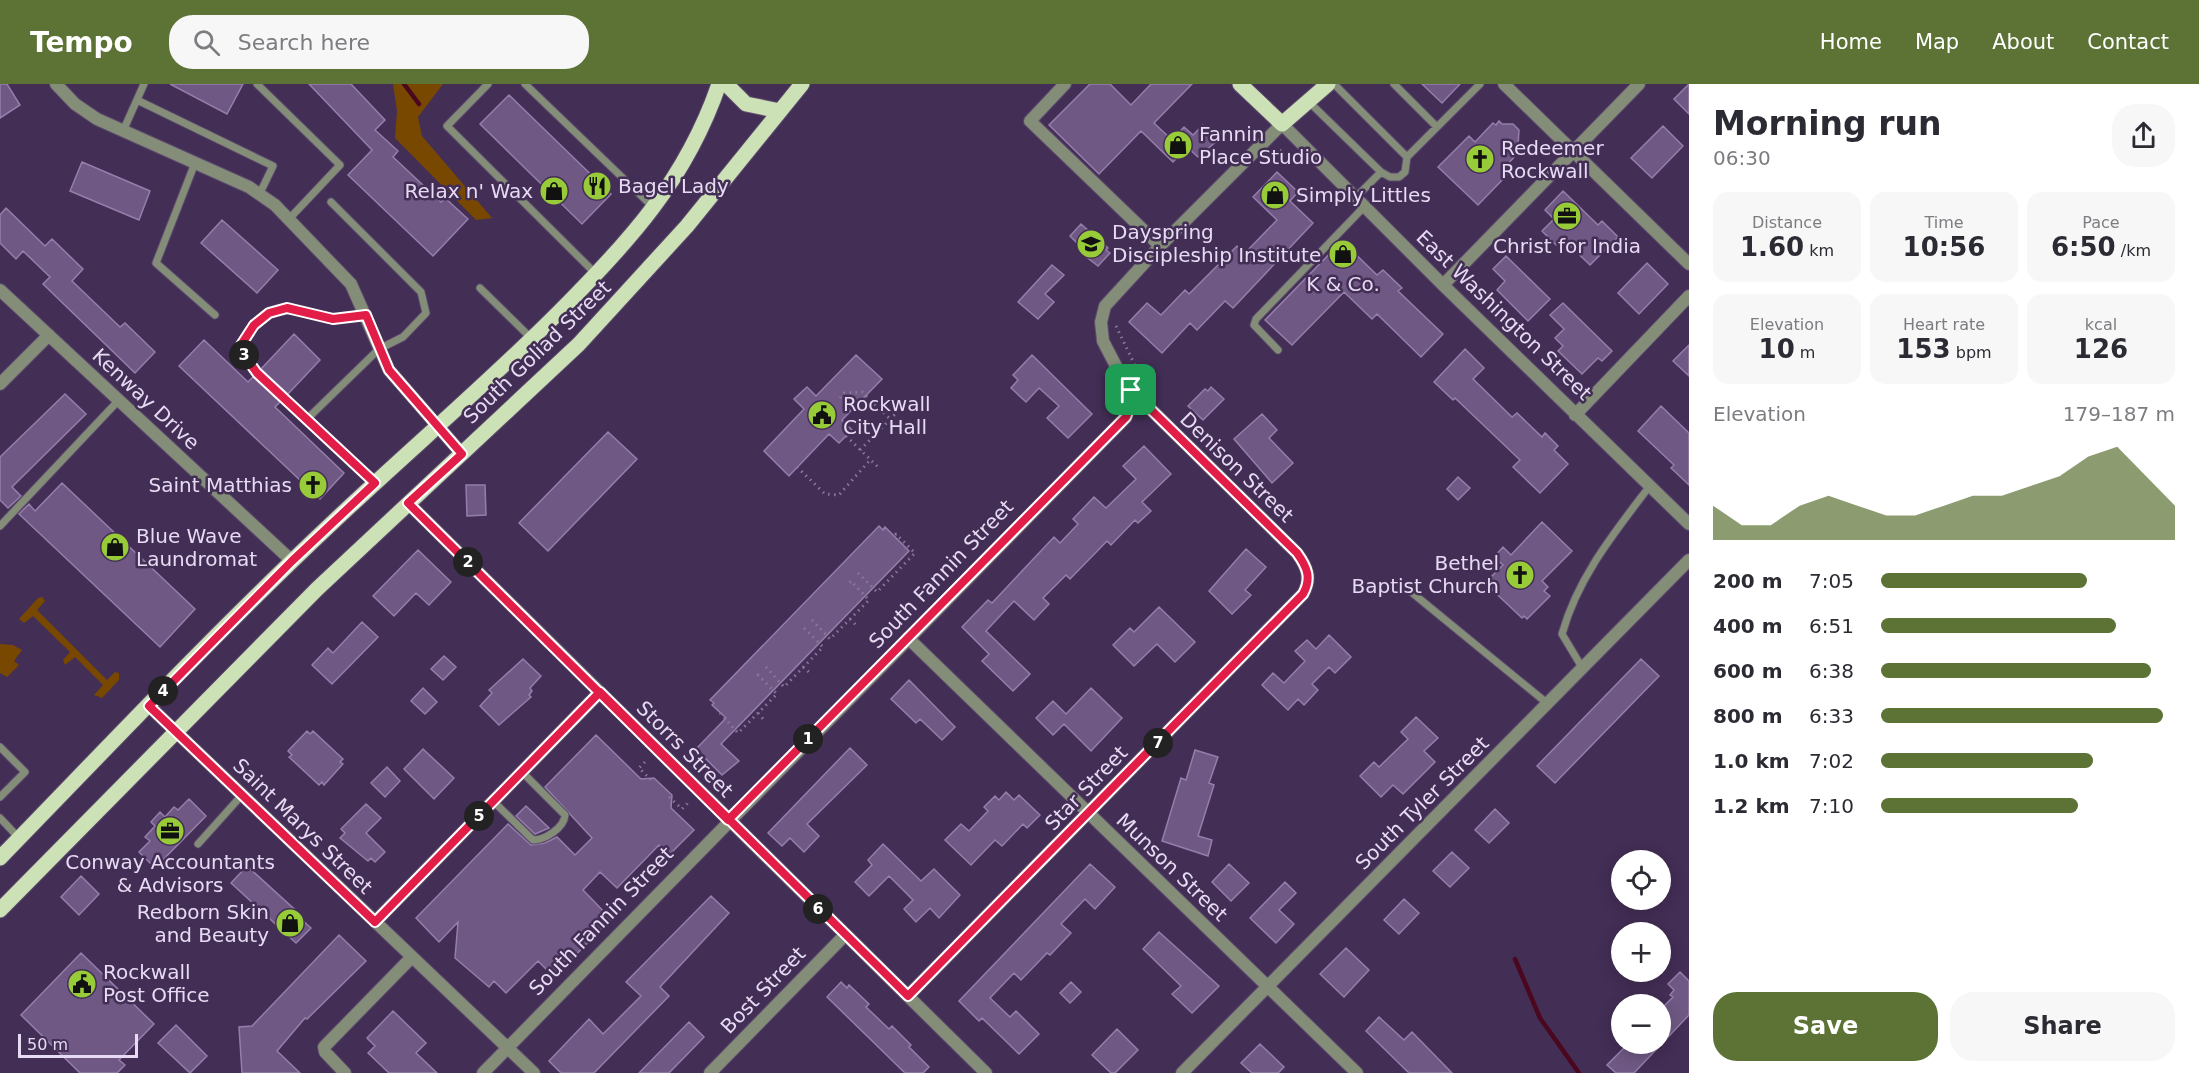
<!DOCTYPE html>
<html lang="en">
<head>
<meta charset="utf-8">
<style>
	:root { --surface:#fff; --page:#f7f7f7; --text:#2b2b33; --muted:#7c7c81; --accent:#5c7335 }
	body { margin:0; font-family:"DejaVu Sans",sans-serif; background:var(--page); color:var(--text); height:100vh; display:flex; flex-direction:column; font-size:22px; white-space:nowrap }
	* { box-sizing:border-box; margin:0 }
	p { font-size:20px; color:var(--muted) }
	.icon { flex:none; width:33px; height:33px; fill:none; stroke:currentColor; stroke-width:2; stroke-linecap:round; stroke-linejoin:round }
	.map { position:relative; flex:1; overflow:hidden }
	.side { display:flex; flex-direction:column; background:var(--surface); width:510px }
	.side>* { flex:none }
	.tools { position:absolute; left:1611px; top:766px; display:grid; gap:12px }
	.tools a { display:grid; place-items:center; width:60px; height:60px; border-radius:50%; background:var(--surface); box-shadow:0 3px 15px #0003; font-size:30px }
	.scale { position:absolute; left:18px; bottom:15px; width:120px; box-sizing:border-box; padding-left:6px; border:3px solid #e7daf3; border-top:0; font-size:16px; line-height:21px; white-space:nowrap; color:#e7daf3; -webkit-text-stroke:4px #432e55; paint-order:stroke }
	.pin { position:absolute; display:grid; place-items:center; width:51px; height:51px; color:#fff; margin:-26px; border-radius:12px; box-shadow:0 3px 9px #0006 }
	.km { position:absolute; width:30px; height:30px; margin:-15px; border-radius:50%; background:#222; color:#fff; font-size:16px; line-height:30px; text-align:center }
	.round { display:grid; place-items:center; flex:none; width:63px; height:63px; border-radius:24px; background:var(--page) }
	.summary { display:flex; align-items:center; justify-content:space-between; height:102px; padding:0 24px }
	h1 { font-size:33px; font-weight:600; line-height:45px }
	.stats { display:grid; grid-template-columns:repeat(3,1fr); gap:9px; height:102px; padding:6px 24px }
	.stats div { display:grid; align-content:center; border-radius:15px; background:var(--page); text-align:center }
	.stats b { font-size:26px; font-weight:600 }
	.stats small { font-size:16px; font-weight:400 }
	.stats p { font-size:16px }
	.chart { height:168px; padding:12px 24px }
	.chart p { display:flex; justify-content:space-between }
	.chart svg { width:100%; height:108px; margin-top:6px; fill:var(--accent); opacity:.7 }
	.action { display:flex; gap:12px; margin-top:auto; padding:12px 24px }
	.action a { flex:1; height:69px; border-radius:24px; background:var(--accent); color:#fff; font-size:24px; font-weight:600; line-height:69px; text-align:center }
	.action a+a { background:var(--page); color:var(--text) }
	ul { padding:0 24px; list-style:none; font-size:20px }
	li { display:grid; grid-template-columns:96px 72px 1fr; align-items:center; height:45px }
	li i { height:15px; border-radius:8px; background:var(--accent) }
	header { display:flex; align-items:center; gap:36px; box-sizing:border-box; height:84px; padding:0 30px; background:var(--accent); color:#fff }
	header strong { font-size:28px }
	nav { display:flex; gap:33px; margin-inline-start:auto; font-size:21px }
	.search { width:420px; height:54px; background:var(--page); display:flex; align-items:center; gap:15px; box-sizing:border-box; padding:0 21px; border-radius:24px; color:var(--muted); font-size:22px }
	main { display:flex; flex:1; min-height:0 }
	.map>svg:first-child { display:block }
</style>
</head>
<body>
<header>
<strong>Tempo</strong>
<div class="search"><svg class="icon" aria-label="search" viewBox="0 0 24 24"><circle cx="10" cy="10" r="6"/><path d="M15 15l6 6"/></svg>Search here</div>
<nav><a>Home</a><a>Map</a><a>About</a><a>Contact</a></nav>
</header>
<main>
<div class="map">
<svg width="1689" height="989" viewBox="0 0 1689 989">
	<rect width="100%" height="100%" fill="#432e55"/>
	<path fill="#794800" d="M393,0H443L418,33L422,52L492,134L476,136L395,54L397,27Z
		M42,513L45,517L37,526L107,596L115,588L119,589V596L102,614L94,611L103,601L75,573L65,581L63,576L70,568L33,532L24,539L19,535L38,514Z
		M0,560L13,561L22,566L14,577L19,581L7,593L0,589Z"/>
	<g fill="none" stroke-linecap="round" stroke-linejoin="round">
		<path stroke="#4b071e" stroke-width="4.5" d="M404,0L419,20
			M1515,875L1540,934L1579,989"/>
	</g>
	<path fill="#6f5984" stroke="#957eac" stroke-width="1.5" d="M0,0H7L20,21L0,34Z
		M170,0H243L227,30Z
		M309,0H351L385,36L375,46L398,67L393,73L441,118L445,114L468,135L433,172L348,91L372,66Z
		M1090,0H1110L1131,21L1151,0H1192L1154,39L1172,56L1184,43L1193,51L1203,41L1218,56L1198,73L1187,63L1173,78L1141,47L1099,90L1049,41Z
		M1422,0H1460L1442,19Z
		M1689,0V30L1674,15Z
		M509,11L611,110L582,140L480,40Z
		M1499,37L1502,40H1513L1519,46L1518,62L1521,66L1503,85L1508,90L1478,121L1438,83L1469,52L1475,58L1493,39L1496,41Z
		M1663,42L1683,62L1652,94L1631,74Z
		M82,78L150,107L139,136L70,107Z
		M1277,88L1298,108L1290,117L1313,139L1233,224L1225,217L1197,246L1190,239L1162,269L1129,238L1147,219L1161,231L1185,206L1189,210L1237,162L1244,170L1277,136L1253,113Z
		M1563,107L1598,141L1602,137L1618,153L1590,181L1562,154L1556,161L1542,147L1554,135L1545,126Z
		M6,124L45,162L52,155L83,185L72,197L120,243L125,239L155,268L135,289L43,200L50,193L23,167L16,175L0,159V131Z
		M222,136L278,186L257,209L201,159Z
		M1081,140L1108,164L1106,166L1110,169L1098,182L1080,168L1083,165L1070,152Z
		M1342,157L1377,191L1383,186L1402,204L1398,207L1443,250L1421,273L1377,230L1372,235L1344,208L1292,261L1265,236Z
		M1506,172L1550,215L1528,237L1497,206L1505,197L1493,185Z
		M1647,179L1668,200L1639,230L1618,209Z
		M1052,181L1064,191L1045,210L1054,218L1038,235L1018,218Z
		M1563,219L1612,267L1602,277L1598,274L1582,290L1558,267L1563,262L1555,254L1564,245L1550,231Z
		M294,250L320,276L288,310L261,285Z
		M204,256L248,298L253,293L280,318L275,323L344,389L320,415L179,282Z
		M1689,261V292L1673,277Z
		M1465,265L1484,284L1473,295L1512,333L1517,329L1542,353L1545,349L1558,362L1554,366L1568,380L1540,409L1513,383L1520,376L1455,314L1453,316L1434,298Z
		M856,271L882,295L842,336L852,346L839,359L829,350L789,392L764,367L804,325L794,315L807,303L816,312Z
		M1032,271L1092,330L1068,354L1047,334L1059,322L1039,304L1026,318L1011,304L1018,296L1013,291Z
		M1211,303L1224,315L1203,336L1188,322L1205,305L1208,307Z
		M65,310L86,330L12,403L21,412L8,424L0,416V373Z
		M1661,322L1689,349V401L1671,384L1674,381L1638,347Z
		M1262,330L1277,346L1269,354L1293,379L1272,399L1234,355Z
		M608,348L637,375L548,467L519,439Z
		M1144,362L1171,390L1142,418L1151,427L1138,439L1135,436L1111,461L1107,457L1070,495L1066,491L1043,514L1049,520L1034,536L1014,517L986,547L1030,590L1013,607L982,577L989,570L962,543L988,516L992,519L1054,453L1060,459L1078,440L1073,435L1094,413L1106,424L1136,395L1123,382Z
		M1458,393L1470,404L1458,416L1447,405Z
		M62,399L195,525L160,563L19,430L29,420L35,427Z
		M466,401H485L486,431L467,432Z
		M1542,438L1572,467L1542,497L1548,503L1544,507L1550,512L1527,535L1524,532L1522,534L1485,499L1503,481L1494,473L1503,463L1511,471Z
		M879,442L883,446L885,443L909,467L721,660L739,677L722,691L696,665L726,634L712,621L714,619L710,616Z
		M1246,465L1266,483L1245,506L1251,511L1232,530L1209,507Z
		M418,466L451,498L429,521L416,509L394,532L373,512Z
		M1159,523L1195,558L1175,578L1157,560L1134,582L1113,561L1130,544L1134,548Z
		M362,538L378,553L332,600L312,581L328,564L333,569Z
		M1329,551L1351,573L1335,589L1329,583L1312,600L1318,606L1304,621L1298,615L1288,626L1262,601L1273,589L1284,599L1305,577L1295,567L1307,556L1316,565Z
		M444,572L456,583L443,596L431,585Z
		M523,575L541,592L530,604L532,607L529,611L531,613L499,641L480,622L492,609L489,606Z
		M1641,575L1659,592L1555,699L1537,682Z
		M909,596L955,643L942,656L920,635L916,639L891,615Z
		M423,604L437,618L425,630L411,617Z
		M1091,604L1122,634L1091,667L1064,640L1053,651L1036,634L1053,617L1066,630Z
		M1416,633L1438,654L1424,667L1435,678L1403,710L1393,701L1381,713L1360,692L1374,678L1379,683L1408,655L1401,648Z
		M307,647L310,650L313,647L343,675L340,678L343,680L324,701L322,698L319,701L289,673L292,671L288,667Z
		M596,651L641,695L654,694L672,711L671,724L694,746L669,771L659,761L617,804L600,788L583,806L611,835L554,893L538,877L506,909L494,897L489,903L455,874L458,838L439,858L416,834L508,740L531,761L545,759L557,753L575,771L592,754L545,703Z
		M850,664L867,681L807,740L819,752L804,768L790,754L782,762L768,749Z
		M423,665L454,694L434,715L404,685Z
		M1195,666L1218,673L1209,699L1214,701L1198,752L1212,756L1208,772L1162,757L1181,694L1186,696Z
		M387,683L400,697L385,713L371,699Z
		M1006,708L1014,716L1019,711L1040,731L1027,744L1023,740L1002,762L995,756L971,781L945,756L961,740L969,747L988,727L984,723L995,712L999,716Z
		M189,715L206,732L155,784L139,768L150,757L145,753L155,742L151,738L160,728L165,733L174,723L178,726Z
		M366,720L381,734L366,749L385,768L375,778L371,774L368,777L340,754L345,749L341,745Z
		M526,722L549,744L535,750L516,732Z
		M1495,725L1509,739L1489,759L1475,746Z
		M883,760L921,797L934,785L960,811L939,834L930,824L916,838L904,825L913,816L889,792L869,812L855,798L872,781L868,776Z
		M1452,768L1469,784L1450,803L1433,787Z
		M1090,780L1115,803L1095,825L1085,815L1061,840L1071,849L1050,871L1047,869L1021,896L1014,889L990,914L1010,933L1016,927L1039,950L1019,970L982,934L979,937L959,917Z
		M1229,780L1249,799L1231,817L1212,798Z
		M247,782L302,832L300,834L311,844L296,859L231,799Z
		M81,792L99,810L79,831L61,813Z
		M1285,798L1296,809L1279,826L1294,840L1276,859L1250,834Z
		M711,812L729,829L660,903L669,912L594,989H561L549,977L589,935L603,950L641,912L626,898Z
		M1404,815L1419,829L1399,850L1384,836Z
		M1159,848L1219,902L1192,929L1172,910L1181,902L1143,865Z
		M339,851L366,877L307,935L305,934L277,967L300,989H242L239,943L252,942Z
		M1346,864L1369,886L1344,913L1320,890Z
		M81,869L154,940L119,976L125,981L117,989H80L21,931Z
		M1680,888L1689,897V931L1634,989H1616L1607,981L1628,960H1660V926L1673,913L1670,911L1674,906L1668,900Z
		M841,898L847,904L849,901L869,920L866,923L889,945L892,942L911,961L909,963L929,983L923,989H905L827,913Z
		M1071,898L1081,908L1070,919L1060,909Z
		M393,927L426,959L416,969L437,989H389L368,969L375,962L367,954Z
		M1379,933L1404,956L1412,948L1452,989H1409L1366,947Z
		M689,938L704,953L669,989H639Z
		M176,941L207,972L190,989L158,959Z
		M1117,945L1138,966L1115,989H1111L1092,971Z
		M1260,960L1284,983L1278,989H1252L1241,979Z"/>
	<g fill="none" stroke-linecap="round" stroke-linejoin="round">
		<g stroke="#5d4a6e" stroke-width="9">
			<path id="service" d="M257,0L340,81L289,135
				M488,0L447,42L596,190
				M525,0L653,123
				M1334,0L1407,73
				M1394,0L1437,43L1480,0
				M137,16L273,82L260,109
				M1308,17L1381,88
				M123,47L144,0
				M195,79L156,179L215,231
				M1355,114L1381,88L1390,93H1399L1405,88L1407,73L1437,43
				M480,204L532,255
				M366,232C314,244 273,197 241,261L244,271L257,289L375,399
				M1278,266L1254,241L1256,235L1364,123
				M307,335L379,265L403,253L426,229L421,208L331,118
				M0,442L118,317
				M1410,507L1548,620
				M1583,585L1562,550C1578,493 1614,449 1649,403
				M0,663L25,688L0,713
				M493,717L533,756C545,756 564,744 565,731L522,688
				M0,734L19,754
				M198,760L242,711"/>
		</g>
		<g stroke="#5d4a6e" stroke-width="14">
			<path id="minor" d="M56,0L75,20L97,35L249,103L275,121L351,200L389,286L462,370
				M1065,0L1030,37L1160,162
				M1504,0L1689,180
				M1443,201L1639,0
				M0,206L292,477
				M0,300L49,251
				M1575,331L1689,212
				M408,419L986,989
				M908,554L1357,989
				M149,622L534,989
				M375,838L600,608
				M908,912L1303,510C1312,494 1307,483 1297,469L1131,306
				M345,989L325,968L324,963L412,873
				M483,989L1126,333L1132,313L1103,257L1101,238L1105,222L1160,162L1282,40L1443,201L1689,440
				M710,989L845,851
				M1182,989L1689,476"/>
		</g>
		<g stroke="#5d4a6e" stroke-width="17">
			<path id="primary" d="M726,0L746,20L780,27
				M1240,0L1282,40L1328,0
				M0,774C109,662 217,547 331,440C406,369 485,302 558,229C629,158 686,96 719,0
				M0,826L317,505L579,260L687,142L802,0"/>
		</g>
		<path stroke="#8a799a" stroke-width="3" stroke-dasharray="1.5 4.5" stroke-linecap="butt" d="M1274,66L1285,67
			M1116,242L1143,298
			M840,314L844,309L862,308L890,335
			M846,352L880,385
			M860,366L909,316
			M797,383L825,410L839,411L870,376
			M858,489L877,508L915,469L896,450L894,452
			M850,535L857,542
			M812,536L830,555L869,516L851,497L848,500
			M766,583L784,603L823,563L804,544L802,546
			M803,583L810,589
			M720,629L738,649L777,610L758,591L756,593
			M758,629L764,636
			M645,678L639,684L652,697
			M669,713L682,725L688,719"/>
		<use href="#service" stroke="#838d78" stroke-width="7"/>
		<use href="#minor" stroke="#838d78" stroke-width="12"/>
		<use href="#primary" stroke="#cde1b6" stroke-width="15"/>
	</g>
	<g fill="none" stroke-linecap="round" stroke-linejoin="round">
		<g stroke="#fff" stroke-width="12">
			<path id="route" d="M1131,306V321L1126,333L728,736L408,419L462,370L389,286L366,231L333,235L287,224L269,229L254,241L241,261L244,271L257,289L375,399L292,477L149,622L375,838L600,608L908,912L1303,510C1312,494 1307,483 1297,469L1131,306"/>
		</g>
		<use href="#route" stroke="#e11d48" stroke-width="8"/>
	</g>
	<defs>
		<g id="shop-disc" transform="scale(1.5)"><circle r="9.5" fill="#97cc38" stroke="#432e55"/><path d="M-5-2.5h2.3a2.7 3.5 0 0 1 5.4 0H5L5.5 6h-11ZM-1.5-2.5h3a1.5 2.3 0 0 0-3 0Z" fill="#111"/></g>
		<g id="church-disc" transform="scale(1.5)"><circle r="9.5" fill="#97cc38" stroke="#432e55"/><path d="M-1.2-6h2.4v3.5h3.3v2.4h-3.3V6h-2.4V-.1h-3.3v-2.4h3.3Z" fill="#111"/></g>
		<g id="restaurant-disc" transform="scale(1.5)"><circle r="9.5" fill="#97cc38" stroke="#432e55"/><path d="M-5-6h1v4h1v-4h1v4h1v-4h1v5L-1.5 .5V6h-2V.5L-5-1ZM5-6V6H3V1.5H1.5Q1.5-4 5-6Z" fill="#111"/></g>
		<g id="office-disc" transform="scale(1.5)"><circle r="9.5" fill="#97cc38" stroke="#432e55"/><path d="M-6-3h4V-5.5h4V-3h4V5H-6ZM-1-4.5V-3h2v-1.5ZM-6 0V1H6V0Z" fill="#111"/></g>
		<g id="school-disc" transform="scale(1.5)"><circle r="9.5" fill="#97cc38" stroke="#432e55"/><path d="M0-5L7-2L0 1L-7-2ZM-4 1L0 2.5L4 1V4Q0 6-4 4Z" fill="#111"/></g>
		<g id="civic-disc" transform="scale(1.5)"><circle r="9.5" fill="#97cc38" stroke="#432e55"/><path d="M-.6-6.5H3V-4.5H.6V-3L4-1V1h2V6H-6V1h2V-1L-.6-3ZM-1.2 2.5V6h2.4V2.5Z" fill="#111"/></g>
	</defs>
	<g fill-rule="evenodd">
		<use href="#shop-disc" x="1178" y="61"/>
		<use href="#church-disc" x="1480" y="75"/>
		<use href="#restaurant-disc" x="597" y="102"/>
		<use href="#shop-disc" x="554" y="107"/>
		<use href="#shop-disc" x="1275" y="111"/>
		<use href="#office-disc" x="1567" y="132"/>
		<use href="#school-disc" x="1091" y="160"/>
		<use href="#shop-disc" x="1343" y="170"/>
		<use href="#civic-disc" x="822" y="331"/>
		<use href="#church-disc" x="313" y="401"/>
		<use href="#shop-disc" x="115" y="463"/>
		<use href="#church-disc" x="1520" y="491"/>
		<use href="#office-disc" x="170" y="747"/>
		<use href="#shop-disc" x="290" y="839"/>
		<use href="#civic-disc" x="82" y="900"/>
	</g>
	<g text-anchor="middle" stroke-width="5" stroke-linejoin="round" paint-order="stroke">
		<g font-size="20" fill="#e7daf3" stroke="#432e55" text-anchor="start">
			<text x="1199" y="57">Fannin<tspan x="1199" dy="23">Place Studio</tspan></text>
			<text x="1501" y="71">Redeemer<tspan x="1501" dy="23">Rockwall</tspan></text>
			<text x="618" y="109">Bagel Lady</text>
			<text x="533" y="114" text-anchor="end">Relax n' Wax</text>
			<text x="1296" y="118">Simply Littles</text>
			<text x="1112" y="155">Dayspring<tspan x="1112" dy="23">Discipleship Institute</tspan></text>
			<text x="1567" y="169" text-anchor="middle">Christ for India</text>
			<text x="1343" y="207" text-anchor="middle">K &amp; Co.</text>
			<text x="843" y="327">Rockwall<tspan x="843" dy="23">City Hall</tspan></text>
			<text x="292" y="408" text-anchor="end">Saint Matthias</text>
			<text x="136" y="459">Blue Wave<tspan x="136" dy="23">Laundromat</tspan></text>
			<text x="1499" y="486" text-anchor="end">Bethel<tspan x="1499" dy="23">Baptist Church</tspan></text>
			<text x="170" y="785" text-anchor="middle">Conway Accountants<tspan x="170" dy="23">&amp; Advisors</tspan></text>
			<text x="269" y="835" text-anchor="end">Redborn Skin<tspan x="269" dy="23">and Beauty</tspan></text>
			<text x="103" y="895">Rockwall<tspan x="103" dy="23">Post Office</tspan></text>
		</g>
		<g font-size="20" fill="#e7daf3" stroke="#432e55">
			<text transform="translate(1504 231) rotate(44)" y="7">East Washington Street</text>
			<text transform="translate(537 268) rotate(-44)" y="7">South Goliad Street</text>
			<text transform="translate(146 315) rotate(43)" y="7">Kenway Drive</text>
			<text transform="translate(1237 383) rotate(44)" y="7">Denison Street</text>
			<text transform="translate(941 490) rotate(-46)" y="7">South Fannin Street</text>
			<text transform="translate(685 665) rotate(45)" y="7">Storrs Street</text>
			<text transform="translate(1086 704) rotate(-46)" y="7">Star Street</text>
			<text transform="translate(1422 719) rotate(-45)" y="7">South Tyler Street</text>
			<text transform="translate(303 742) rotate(44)" y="7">Saint Marys Street</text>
			<text transform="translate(1172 783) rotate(44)" y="7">Munson Street</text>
			<text transform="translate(601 837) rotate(-46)" y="7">South Fannin Street</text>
			<text transform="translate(763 906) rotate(-46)" y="7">Bost Street</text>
		</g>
	</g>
</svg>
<div class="tools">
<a><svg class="icon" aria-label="locate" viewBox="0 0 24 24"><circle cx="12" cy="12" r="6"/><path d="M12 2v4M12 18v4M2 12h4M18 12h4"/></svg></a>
<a>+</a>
<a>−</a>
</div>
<div class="scale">50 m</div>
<div class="pin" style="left:1131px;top:306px;background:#1e9e55"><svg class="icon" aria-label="arrive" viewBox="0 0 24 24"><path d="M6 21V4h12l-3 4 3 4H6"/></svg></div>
<b class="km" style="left:808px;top:655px">1</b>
<b class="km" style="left:468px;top:478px">2</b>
<b class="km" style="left:244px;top:271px">3</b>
<b class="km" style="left:163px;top:607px">4</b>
<b class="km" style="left:479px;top:732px">5</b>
<b class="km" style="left:818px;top:825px">6</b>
<b class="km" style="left:1158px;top:659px">7</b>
</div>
<section class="side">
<div class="summary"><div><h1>Morning run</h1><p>06:30</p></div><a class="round"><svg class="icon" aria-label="share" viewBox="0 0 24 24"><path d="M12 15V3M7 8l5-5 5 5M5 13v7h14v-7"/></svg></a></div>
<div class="stats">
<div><p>Distance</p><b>1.60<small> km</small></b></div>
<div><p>Time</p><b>10:56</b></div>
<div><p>Pace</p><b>6:50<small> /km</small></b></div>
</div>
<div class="stats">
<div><p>Elevation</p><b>10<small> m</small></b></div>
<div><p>Heart rate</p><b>153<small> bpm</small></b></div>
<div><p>kcal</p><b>126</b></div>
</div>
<div class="chart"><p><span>Elevation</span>179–187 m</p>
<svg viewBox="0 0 160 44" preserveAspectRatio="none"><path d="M0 44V30L10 38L20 38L30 30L40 26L50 30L60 34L70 34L80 30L90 26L100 26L110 22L120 18L130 10L140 6L150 18L160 30V44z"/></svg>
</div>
<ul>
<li><b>200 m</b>7:05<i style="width:70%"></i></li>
<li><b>400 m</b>6:51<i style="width:80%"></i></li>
<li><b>600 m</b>6:38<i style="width:92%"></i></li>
<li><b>800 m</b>6:33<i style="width:96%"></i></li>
<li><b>1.0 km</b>7:02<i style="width:72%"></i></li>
<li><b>1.2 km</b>7:10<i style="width:67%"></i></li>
</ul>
<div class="action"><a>Save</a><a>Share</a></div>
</section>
</main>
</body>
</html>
